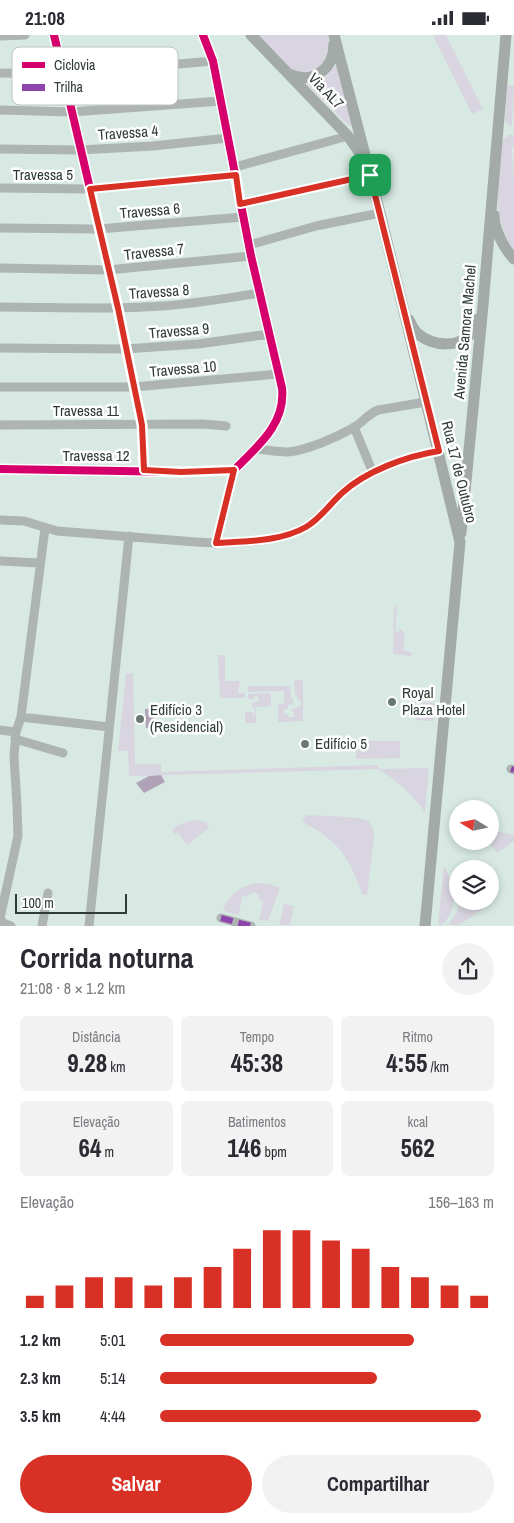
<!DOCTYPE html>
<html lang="pt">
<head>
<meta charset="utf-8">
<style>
	:root { --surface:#fff; --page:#f2f2f3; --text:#2b2b33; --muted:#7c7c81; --accent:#d93025 }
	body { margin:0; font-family:"Archivo Narrow",sans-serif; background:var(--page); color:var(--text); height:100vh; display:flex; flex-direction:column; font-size:19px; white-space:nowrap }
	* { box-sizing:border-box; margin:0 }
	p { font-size:16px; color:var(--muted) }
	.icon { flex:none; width:28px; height:28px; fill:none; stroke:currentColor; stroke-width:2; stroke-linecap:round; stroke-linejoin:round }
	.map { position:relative; height:891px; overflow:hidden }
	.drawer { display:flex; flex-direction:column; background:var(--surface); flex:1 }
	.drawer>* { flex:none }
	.needle { width:32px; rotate:280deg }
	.fabs { position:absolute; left:449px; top:765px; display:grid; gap:10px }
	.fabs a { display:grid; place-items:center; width:50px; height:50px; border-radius:50%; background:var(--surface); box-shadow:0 2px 8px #0003; font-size:25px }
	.scale { position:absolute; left:15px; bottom:12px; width:112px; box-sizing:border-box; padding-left:5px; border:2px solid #2e3b36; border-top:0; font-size:14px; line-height:18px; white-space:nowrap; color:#2e3b36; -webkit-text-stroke:4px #fff; paint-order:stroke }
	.pin { position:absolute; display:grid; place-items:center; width:42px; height:42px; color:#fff; margin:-21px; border-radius:10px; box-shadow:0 2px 8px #0006 }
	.round { display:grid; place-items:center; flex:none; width:52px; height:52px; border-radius:26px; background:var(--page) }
	.head { display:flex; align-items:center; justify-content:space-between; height:85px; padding:0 20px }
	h1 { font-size:28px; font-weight:700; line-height:38px }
	.stats { display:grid; grid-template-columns:repeat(3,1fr); gap:8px; height:85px; padding:5px 20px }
	.stats div { display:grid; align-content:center; border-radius:8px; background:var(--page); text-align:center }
	.stats b { font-size:25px; font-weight:700 }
	.stats small { font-size:14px; font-weight:400 }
	.stats p { font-size:14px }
	.chart { height:140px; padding:10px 20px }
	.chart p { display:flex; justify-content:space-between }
	.chart svg { width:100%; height:90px; margin-top:5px; stroke:var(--accent); stroke-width:6 }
	.button { display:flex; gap:10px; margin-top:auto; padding:10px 20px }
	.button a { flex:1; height:58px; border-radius:30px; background:var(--accent); color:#fff; font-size:20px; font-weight:700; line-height:58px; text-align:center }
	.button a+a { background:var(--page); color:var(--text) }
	ul { padding:0 20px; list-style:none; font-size:16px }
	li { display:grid; grid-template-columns:80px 60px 1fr; align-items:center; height:38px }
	li i { height:12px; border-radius:6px; background:var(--accent) }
	.status { display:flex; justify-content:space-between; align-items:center; height:35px; padding:0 25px; background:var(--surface); direction:ltr }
	.status svg { height:14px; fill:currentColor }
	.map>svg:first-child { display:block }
</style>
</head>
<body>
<div class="status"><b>21:08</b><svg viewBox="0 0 49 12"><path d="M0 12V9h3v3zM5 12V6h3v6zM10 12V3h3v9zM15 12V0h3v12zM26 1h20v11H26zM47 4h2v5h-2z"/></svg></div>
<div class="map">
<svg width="514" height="891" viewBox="0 0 514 891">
	<rect width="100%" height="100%" fill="#d7e9e2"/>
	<path fill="#d8d5e0" d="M255,0H328L330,16L318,36L294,38Z
		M433,0H446L483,74L472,79Z
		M338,28L354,93L346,88L305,47L326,42Z
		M507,50L514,51L512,91L508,90L505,85Z
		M509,100H514V110L512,113L514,149V215C490,182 499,143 502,105Z
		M394,570H397L395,604L396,596L398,597L401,594L405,599L403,615L412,617L411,621L393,619Z
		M218,620H225V646H240L238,658H245V663H220Z
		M133,638L135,729H161V737L378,730L379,734L429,733L425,777C411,759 398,746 378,734L129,741L128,716H118L126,639Z
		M294,645H303V686L278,687V669H284V656L248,657V651H290L291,663H293V669L288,670V674H284V679H288V682H294V677H292V674L301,671V665H298L297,660H295Z
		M271,658V671L256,672V688H245V677H253V680H255V672H252V668L259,666L258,661H254V664H248V659Z
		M421,667L435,668L434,686L416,685L417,676L421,674Z
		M356,706H400V723L356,724Z
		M307,780C318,781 361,781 368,786C372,790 374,795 374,801L367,860H363C353,835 347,817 324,800C318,795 310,792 303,787V784Z
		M198,785L207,788L209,793L187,810L178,798L175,799L172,794C181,788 187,786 198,785Z
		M490,795L514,800V806L497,818L488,806H490Z
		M444,831C453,848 459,866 447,884C444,888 443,890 438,890Z
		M256,848L269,849L280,853L268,886L259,885L263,866L259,865V860L254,857L249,859L247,862L242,861L239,880L223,876C228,860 239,852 256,848Z
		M460,866H477L483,874L459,890H448L458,875Z
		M284,869L294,871L290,890H279Z"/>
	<path fill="#b0a3b8" d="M154,673V693H146L145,674Z
		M161,740L165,747L144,758L136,748L149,741Z"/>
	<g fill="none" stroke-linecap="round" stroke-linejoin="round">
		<path stroke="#aeb4b2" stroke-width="9" d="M54,0L118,273L142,390L144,435
			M0,1L25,0
			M0,38L64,39L213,26
			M0,75L72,77L221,66
			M0,114L80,115L153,111L228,103
			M235,132L348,101
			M0,153L90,154L236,140
			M240,169L370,140
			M0,193L99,194L243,182
			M249,210L316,191L380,178
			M0,233L108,235L251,221
			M0,272C54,272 108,275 161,271C194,269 227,263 260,258
			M0,313L125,314L198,309L269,299
			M0,352H134L278,339
			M0,390L203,389L226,391
			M354,392L373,438
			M256,414C267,415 277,417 287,417C306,416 337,402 353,393C362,388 368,379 378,375L426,367
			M0,434L181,437L234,435C257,412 286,389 282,353L251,221L213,26L203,0
			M0,485L24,486L57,496L196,507C231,509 274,509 305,492C319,484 330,469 341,458C366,436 407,421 439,416
			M216,508L234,435
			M0,526L39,528
			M21,682L109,692
			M0,695L16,697
			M15,704L63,718
			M511,734L514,735
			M221,883L251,891
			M11,891L3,888L0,883L18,801L17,770L14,722L16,697L21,682L45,493
			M42,891L48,858
			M89,891L129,501"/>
		<path stroke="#a3aaa7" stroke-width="11" d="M251,0L348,101L361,120
			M334,0L380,178L460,507L425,891
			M289,39C313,50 334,34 334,9
			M494,180C494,195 504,213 514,224
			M409,285C411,289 414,295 417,298C433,312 461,314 474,295C476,292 477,287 478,284
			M461,498L483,270L506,0"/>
		<path stroke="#8e44ad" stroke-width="6" stroke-dasharray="12 6" stroke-linecap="butt" d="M511,734L514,735
			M221,883L251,891"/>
		<g stroke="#fff" stroke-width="11">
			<path id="cycleway" d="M54,0L118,273L142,390L144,435
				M0,434L181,437L234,435C257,412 286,389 282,353L251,221L213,26L203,0"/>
		</g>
		<use href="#cycleway" stroke="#d6006c" stroke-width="8"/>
	</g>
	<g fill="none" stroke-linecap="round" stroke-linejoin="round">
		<g stroke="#fff" stroke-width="10">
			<path id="route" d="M236,140L240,169L370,140L439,416C407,421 366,436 342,458C330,469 320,484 306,492C280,507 245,506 216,508L234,435L181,437L144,435L142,390L118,273L90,154Z"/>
		</g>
		<use href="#route" stroke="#d93025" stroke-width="6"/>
	</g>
	<g fill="#697872" stroke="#fff" stroke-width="2">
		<circle cx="392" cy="667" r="5"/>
		<circle cx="140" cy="684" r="5"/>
		<circle cx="305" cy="709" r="5"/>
	</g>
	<g text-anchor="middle" stroke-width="5" stroke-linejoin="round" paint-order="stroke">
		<g font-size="15" fill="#2e3b36" stroke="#fff">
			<text transform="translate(326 56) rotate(46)" y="5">Via AL7</text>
			<text transform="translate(128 98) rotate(-4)" y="5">Travessa 4</text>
			<text x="43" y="145">Travessa 5</text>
			<text transform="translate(150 176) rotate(-5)" y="5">Travessa 6</text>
			<text transform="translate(154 217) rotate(-6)" y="5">Travessa 7</text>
			<text transform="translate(159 257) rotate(-4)" y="5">Travessa 8</text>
			<text transform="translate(179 296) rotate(-5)" y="5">Travessa 9</text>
			<text transform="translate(465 297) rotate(-85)" y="5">Avenida Samora Machel</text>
			<text transform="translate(183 334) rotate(-5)" y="5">Travessa 10</text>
			<text x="86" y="381">Travessa 11</text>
			<text x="96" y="426">Travessa 12</text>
			<text transform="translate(459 437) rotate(76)" y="5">Rua 17 de Outubro</text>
		</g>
		<g font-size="15" fill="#2e3b36" stroke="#fff" text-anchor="start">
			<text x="402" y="663">Royal<tspan x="402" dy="17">Plaza Hotel</tspan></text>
			<text x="150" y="680">Edifício 3<tspan x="150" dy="17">(Residencial)</tspan></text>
			<text x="315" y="714">Edifício 5</text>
		</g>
	</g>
	<rect x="12" y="12" width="166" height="58" rx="8" fill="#fff" stroke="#c0c4c3" stroke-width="1"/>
	<rect x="22" y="27" width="23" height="6" fill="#d6006c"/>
	<rect x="22" y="49" width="23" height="7" fill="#8e44ad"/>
	<g font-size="14" fill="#2e3b36">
		<text x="54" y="35">Ciclovia</text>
		<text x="54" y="57">Trilha</text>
	</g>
</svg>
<div class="fabs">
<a><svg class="needle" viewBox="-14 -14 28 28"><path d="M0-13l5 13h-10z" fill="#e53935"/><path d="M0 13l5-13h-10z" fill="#7c7c81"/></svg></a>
<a><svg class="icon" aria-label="layers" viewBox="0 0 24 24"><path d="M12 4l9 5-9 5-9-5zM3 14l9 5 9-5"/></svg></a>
</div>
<div class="scale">100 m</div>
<div class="pin" style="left:370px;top:140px;background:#1e9e55"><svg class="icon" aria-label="arrive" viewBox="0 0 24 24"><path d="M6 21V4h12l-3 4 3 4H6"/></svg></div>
</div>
<section class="drawer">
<div class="head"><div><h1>Corrida noturna</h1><p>21:08 · 8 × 1.2 km</p></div><a class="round"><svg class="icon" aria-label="share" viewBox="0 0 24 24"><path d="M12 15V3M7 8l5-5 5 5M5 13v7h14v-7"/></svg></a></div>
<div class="stats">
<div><p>Distância</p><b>9.28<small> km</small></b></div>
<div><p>Tempo</p><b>45:38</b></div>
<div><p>Ritmo</p><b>4:55<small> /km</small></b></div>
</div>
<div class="stats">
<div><p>Elevação</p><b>64<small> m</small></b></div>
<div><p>Batimentos</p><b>146<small> bpm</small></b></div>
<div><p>kcal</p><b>562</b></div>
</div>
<div class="chart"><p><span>Elevação</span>156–163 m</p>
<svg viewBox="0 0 160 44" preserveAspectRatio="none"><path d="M5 44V38M15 44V33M25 44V29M35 44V29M45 44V33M55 44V29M65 44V24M75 44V15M85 44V6M95 44V6M105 44V11M115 44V15M125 44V24M135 44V29M145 44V33M155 44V38"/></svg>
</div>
<ul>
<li><b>1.2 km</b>5:01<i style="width:76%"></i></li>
<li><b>2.3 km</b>5:14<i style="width:65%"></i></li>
<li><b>3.5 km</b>4:44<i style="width:96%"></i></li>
</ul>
<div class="button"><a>Salvar</a><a>Compartilhar</a></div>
</section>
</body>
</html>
